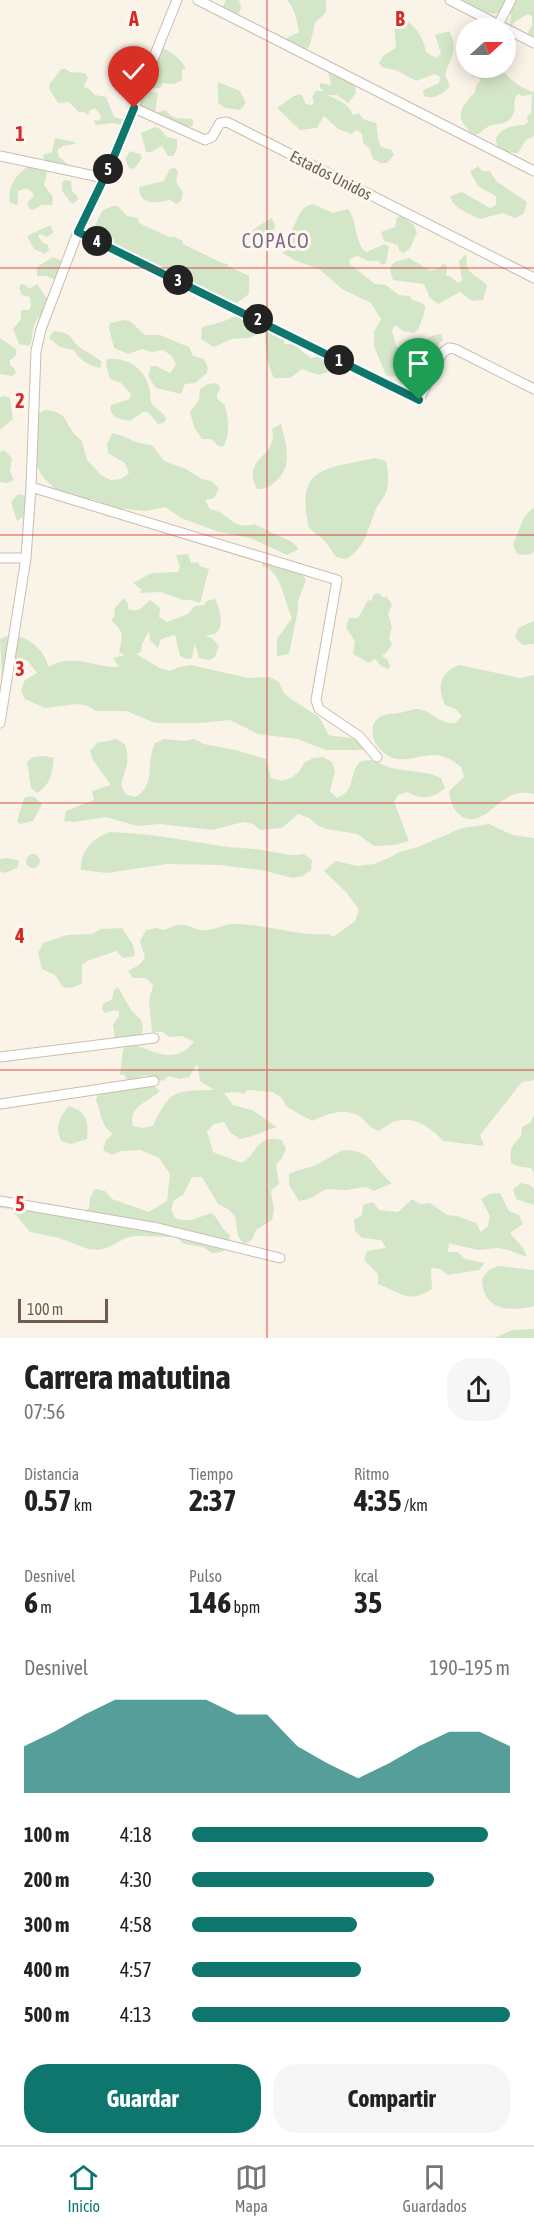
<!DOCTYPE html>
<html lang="es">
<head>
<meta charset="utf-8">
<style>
	:root { --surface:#fff; --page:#f6f6f6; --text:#222; --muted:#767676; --line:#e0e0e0; --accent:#0f766e }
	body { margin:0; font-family:"Asap Condensed",sans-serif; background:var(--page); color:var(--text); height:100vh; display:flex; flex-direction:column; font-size:22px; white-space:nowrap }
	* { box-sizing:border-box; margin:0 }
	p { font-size:20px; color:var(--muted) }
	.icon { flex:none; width:33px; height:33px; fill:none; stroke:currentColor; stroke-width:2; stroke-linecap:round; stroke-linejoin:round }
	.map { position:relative; height:1338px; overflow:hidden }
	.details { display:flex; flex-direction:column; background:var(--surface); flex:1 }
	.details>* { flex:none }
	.needle { width:39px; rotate:69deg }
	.buttons { position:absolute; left:456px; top:18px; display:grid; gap:12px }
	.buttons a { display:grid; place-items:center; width:60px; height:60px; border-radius:50%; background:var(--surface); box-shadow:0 3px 15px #0003; font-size:30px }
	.scale { position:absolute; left:18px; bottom:15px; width:90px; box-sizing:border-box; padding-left:6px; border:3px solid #715c4f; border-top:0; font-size:16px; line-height:21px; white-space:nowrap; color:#715c4f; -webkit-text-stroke:4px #fdf8ee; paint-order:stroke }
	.pin { position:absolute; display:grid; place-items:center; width:51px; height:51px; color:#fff; margin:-62px -26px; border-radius:50% 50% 50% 0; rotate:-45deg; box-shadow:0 0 6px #0007 }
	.pin .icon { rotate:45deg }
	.km { position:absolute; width:30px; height:30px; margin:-15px; border-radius:50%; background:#222; color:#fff; font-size:16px; line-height:30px; text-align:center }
	.round { display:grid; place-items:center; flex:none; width:63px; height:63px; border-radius:24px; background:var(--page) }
	.headline { display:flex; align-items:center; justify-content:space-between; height:102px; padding:0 24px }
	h1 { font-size:33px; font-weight:700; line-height:45px }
	.stats { display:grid; grid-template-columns:repeat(3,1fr); gap:9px; height:102px; padding:6px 24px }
	.stats div { display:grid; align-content:center }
	.stats b { font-size:30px; font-weight:700 }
	.stats small { font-size:16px; font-weight:400 }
	.stats p { font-size:16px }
	.chart { height:168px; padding:12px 24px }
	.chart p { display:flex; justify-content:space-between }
	.chart svg { width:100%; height:108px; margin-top:6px; fill:var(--accent); opacity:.7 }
	.cta { display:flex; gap:12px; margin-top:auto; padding:12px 24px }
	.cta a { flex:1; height:69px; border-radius:24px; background:var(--accent); color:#fff; font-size:24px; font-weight:700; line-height:69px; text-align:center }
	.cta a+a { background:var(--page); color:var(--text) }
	ul { padding:0 24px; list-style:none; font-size:20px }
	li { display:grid; grid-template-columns:96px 72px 1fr; align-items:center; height:45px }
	li i { height:15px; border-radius:8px; background:var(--accent) }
	.tabs { display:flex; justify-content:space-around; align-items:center; height:84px; border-top:2px solid var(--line); background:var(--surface); font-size:16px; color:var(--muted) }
	.tabs a { display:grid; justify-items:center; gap:3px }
	.tabs .on { color:var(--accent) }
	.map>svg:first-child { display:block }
</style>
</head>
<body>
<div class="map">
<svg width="534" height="1338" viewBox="0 0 534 1338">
	<rect width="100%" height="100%" fill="#faf4e8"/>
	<path fill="#d4e6c8" d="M226,0H239L241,7L238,17L227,14L223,6Z
		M287,0H326V12L315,23L310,45L305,52L283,40L299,32C297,21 295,9 287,0Z
		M453,0H534V36L527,34L532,25V16L528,14L514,22L510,29L511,14L509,9L492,14Z
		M401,17C415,26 423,35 426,52L436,58L441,54L435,35L449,31C459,47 450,59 445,75L450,86C444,94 433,100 424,96L423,90L439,83L440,77L435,74L416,81L398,71L382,67L379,63L384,55L396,48L394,23Z
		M159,47C167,48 182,60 186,68L182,70V80L175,84L163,83L160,88H151L149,79L155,69Z
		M470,68H501C507,78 523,90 534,92V136L526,140L518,153L503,152C484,136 508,124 524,125L528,122L527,117L531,113L532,94L523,96L518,94C512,100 516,104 514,112C509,128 496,121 486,128C481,131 481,134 474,135C467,128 457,120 462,109C464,104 468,102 470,96L474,94L477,84L481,81L478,77H473Z
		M61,69H66L70,72L85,73L88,78L83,87L88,88L95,95L106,97L114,117L125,120L124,126L114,123L95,125L94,120L99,121L101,116L95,108L90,110L88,115L84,112H79L69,102L58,103L50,90L49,85Z
		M328,71H334L355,84L356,93L348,103L337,95H328C338,101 349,103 353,115L359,113L363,119L376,123C378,132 377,139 381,147L392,150L394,155L387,163H381L373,159L370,149L363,143L362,134L357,130L351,134L338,129L324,116L317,128L300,130L277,108L294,96L301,94L306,104L312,105L314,102L312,97L316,91H323L320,87V83L331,85Z
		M218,82L240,91L246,103L240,110L225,108L218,103Z
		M149,91L158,93L155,113L166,110C171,120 183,118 193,119V126L183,127L153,115L148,120L141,117L138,110L142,102L143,95Z
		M155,127L160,129L167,137L177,139V149L173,156H168L162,146L151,152H146L141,133Z
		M55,138L75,142L76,144L63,146L57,150L59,157L68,164L67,166L44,162L43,155L52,152Z
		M130,151L140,154L142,158L134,169L129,168L125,159Z
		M29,166L44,169L47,173L44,185L53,197L52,205H42L33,210L29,208L27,203L34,196L32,192L26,188L18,191V205L10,203C7,187 16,174 29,166Z
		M478,166L482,171H490L496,181L527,202L524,213L516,218L502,213L480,219C469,213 453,209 450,196L462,192L490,208L496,205V196L479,187L470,172Z
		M175,168L178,172L176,182L183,193L181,201L176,204L170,200C156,203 139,206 139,187L164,181L170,169Z
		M65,180L71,181L72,191L78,197V200L72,204L62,191V182Z
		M313,204L333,213L348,209C358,221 353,241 366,252L385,244L389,247L386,263L382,265L378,261H368L358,256L349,259L350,264L375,284L386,285L399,295L410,296L412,300L422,303L425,306C426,311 420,324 418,330L414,333L403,331L396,325L392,330L396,346C422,360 420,334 441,334L443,340L439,343L436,360L419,374L409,369C402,375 395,379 386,375L374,346V332L381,319L371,303L342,289L319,269L294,260L284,254C281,241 289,237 294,226C299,216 300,207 313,204Z
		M112,206H118L127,216L138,218L139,223L169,237H174L183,241V244L222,263L228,264V266L249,276V294L235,304L178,280L114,246V238L108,243L92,232L102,211Z
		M401,216L414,225L417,233C412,240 413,249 403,253L399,250L398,245L384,241L381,232L395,227L397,217Z
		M271,218L274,222L275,227L265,243L255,244L251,241V231Z
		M48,226H51L53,233L47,237L40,234L38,236L43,243L48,245L49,250L45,254L34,249L27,236Z
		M466,254C467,257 466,260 467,264C468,276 482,277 487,286L483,300L472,301L460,292L438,304L430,298L424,284L393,280L390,271L391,266L395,262L409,258L431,271L440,268L443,263L447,266L446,276H450L458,283L462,280L459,261Z
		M53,257L62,261L61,270L56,280L46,276H37V267Z
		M21,284L26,285L29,289L37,284L47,299C48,312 38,315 34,326C31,333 34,339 29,346L19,344L13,329L21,319V310H29L31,306L30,297L22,295L19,288Z
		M240,314L285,338L284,344H298L299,349L311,358L328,354L335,361L337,369L318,375L302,369L290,378H274C266,363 265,348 265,331L249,338L232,339L214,347L201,339L202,327L222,322Z
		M125,320L130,321L145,335H160L184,345L189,347L193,356L204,359L208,368L207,373L195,383L185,384L181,394L156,388L148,376L151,366H156L170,373L176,365L172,356L163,350L152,352L142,349L128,354L114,348L109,328L110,323Z
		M54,331C75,333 68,339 82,349C89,353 96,357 102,362L100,368C90,366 78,360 74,350L60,347L49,338Z
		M0,338L16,349C17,355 16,357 10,360V365L14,368L16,373L12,376L0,374Z
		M107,359C128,357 146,369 150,391C151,396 149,401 153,405C158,411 163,411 166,419L163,423L158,424L148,412H143L130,421C121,419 113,419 110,409L111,405L130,399L131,394L121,383L110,379L106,364Z
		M214,383L219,385L220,390L217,394V399L225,405C228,419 231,434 223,447L218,446L212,439H202L194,427L190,412L199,400L200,389L208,384Z
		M3,396L10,398L13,419L0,430V397Z
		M44,410L54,411L63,416L74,434L82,441L87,460L101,475L111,480L121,479L129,473L125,463L108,453L107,443L113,433C127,436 136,445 152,445L164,461L184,468L202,479L212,481L219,489L214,498L205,500L210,509C231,513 232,531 254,524L292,542L299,549L287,555L250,538L219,532L181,518L165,507L145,511L114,508L93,499L73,500L57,491L42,476L37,466L35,457L36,416Z
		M281,424C286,445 294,466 275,482C268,488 266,489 257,489C240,458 279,457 272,429Z
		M4,450L12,458L10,471L14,480L7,483L0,482V452Z
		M375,458L386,461C388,470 389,479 387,489C386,496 379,502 376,509C368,528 365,549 346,559L336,557L325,541L309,528C294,465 327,469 375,458Z
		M18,494L28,496L23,517L17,521L11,502Z
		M534,507V552L527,555L517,554L513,545L524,517Z
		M188,554L191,563L198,562L200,566L209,569L200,603L191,600H183L161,592L139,593L142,590L133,583L152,573L178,572L180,567L176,555Z
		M263,559L296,566L306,580L298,601V610L289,654L277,656V639L292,618C284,601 282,571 262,566Z
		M379,593L383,597H387L392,605L388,614L392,627L389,638L392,644L387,652L382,656L388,660L390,667L388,669L381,666L375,659L369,663L353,654L355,641L346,628L349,618H358L368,600L371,601L374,594Z
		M124,598L128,604V609C140,613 142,607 150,600L160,608L159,617L167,622L188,614L195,606L204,605L207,601L215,599C219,607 226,627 215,634C212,635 208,635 205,636L212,638L219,646L215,657L210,660L199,658L195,644L192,658L187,659L180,656L175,635L161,639L158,648L150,640L149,631L142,644L141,652L136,654L160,668L170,671L179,667L191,665L248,678L269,677L279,682L283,692L291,699L319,717L329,735C342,738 355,736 365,745L363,750H326L297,739L258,734L230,720L199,723H155L126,711H96L88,706L78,704L45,708L25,699L21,690L25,680L37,673L27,660L13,665L6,690L0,692L2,682L0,639C19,628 45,647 48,667C75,652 93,668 119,667L113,658L125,655L119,652C123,636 124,631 111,620L115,616L114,609Z
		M534,621V644L523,645L515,638L518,628Z
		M459,665L520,678L534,675V794C528,793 521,792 515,794C497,799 481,829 461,816C453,810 450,801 449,791L464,777L461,767C453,761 446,756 436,755C417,754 400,767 383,752C378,748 374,742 373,736C370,716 384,714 399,713C405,712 411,709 417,709C432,710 437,724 455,723L462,716L456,709L445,705C437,687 439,673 459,665Z
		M116,739L125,744C131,762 125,768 121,785L125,794L135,797C157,785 145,763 155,743L164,739L185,741L194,739L204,744L235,750L266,759L271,778L282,781L291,778L299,772L304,763L313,758L323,757L332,762L335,771L330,791L337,798C358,789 347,774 361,761L371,760L391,768L431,774L441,778L445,788C432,799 422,800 407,792L398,795L394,802L409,841L395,845L374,846L357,834L326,829L317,825L309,818L298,814L282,828L260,830L253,824L243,822L212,830L159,824L137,826L106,817L74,822L64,821L66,811L94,800L92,791L111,785L93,760L90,751L97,743Z
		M45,756L54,758C52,774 51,784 37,793L31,788L27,762L33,757Z
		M29,796L34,797L42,804L33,821L20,824L17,821L24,798Z
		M489,824L513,835L534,838V1080L522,1082L480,1135L484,1146L443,1141C431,1128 415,1116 396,1121C391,1122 384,1128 379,1131C367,1127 369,1123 360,1117C345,1106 326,1115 312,1121L287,1107L281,1097L272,1092L248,1090L244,1094L236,1092L224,1093L233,1105L252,1110L277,1127L249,1137L239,1139L230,1132L224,1122L214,1124L207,1131L213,1152L242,1163C259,1152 256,1134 282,1140L286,1149L282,1158L276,1165L279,1184L271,1191L274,1210L272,1220L256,1230L252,1240L244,1244L238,1236L235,1216L228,1209L218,1204L202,1177H192L183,1195L174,1200L171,1209L175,1218C191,1224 197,1217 212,1213C220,1221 221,1229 230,1235L229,1245L222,1252L212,1253L203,1247L184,1244L176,1237L135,1236L126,1238L109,1247L99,1250L88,1249L59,1238L30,1232L11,1209L0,1208V1201C10,1202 20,1202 30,1204C54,1209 66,1226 89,1208L90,1198L95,1189L105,1191L112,1199L149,1212L167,1201L170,1174L159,1158L141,1150L121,1151L112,1155L103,1150L106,1140L113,1134C100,1125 102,1114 96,1101L98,1090L106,1083L116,1086L145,1079L160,1091C147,1103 128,1106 133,1126L143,1128L153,1126C171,1088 175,1091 214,1090L200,1081L197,1064L189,1077L179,1079L169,1076L163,1081L146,1075L135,1079H127L123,1074L120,1075L123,1049L133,1044C155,1052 175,1065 194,1042L182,1036L169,1037L163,1032H152L149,1001L153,985L146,978H133L128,971L139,965L145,958L140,941L146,930L156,928L164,930C190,917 188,932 208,930C216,929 223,925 231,924C264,923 296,937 329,934L333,937L355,921L359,910L346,892L324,871L336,861L357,866L374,864L391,857L399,852L418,847L462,828Z
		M110,832C148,833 184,840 221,846C235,848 249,848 263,850C277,852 289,857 304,854L312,860L311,870L303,876L293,878L261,870L220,865L167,864L107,873L81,870C80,851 92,838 110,832Z
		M26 861a7 7 0 1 1 14 0a7 7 0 1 1-14 0Z
		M6,858L18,860L19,863L17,868L5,873L0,871V859Z
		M122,928L133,945L135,956L123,958L116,951L87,961L82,965V983C76,987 70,989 63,987L55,975L42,969L38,953L43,943L67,935L92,934L101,929Z
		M118,987L131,1010L142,1021L143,1031L139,1038L115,1039L113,1025L119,1016V1011L114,1010L105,1013L102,1009L103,1004L112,999L114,990Z
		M69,1106C87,1112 89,1121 87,1139L71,1144L61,1141C55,1127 59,1117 69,1106Z
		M534,1114V1173L531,1168L520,1167L511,1163C509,1150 512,1145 521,1136L522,1127L531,1122Z
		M344,1150C374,1150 373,1169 392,1183L374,1191L366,1187L346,1190L326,1189L309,1199L299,1201L289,1185V1174C298,1169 308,1169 318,1164C327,1160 334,1153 344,1150Z
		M521,1183L530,1185L534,1189V1205L516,1199L513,1189Z
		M500,1193L509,1211L519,1215L523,1224L510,1233L523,1248L527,1257L508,1250L498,1248L478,1250L449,1243L448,1252H458L465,1259L485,1263L479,1270L448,1275L440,1269L431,1268L432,1289C408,1305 400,1292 378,1284V1274L364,1260L367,1251L386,1248L381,1240L362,1238L355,1231L354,1220L362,1215L363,1205L373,1202L379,1210L398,1212L412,1199L420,1204L430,1203L447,1215L457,1216L476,1223L481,1232L488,1226L490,1216L481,1199L489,1194Z
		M498,1266L534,1270V1306C509,1312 483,1311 482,1279L489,1270Z
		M534,1329V1338H494L512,1330Z"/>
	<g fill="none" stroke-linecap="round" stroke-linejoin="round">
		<g stroke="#cbbcaf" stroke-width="11">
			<path id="minor" d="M198,0L534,171
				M450,0L534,43
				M498,25L511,0
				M134,108L205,140L212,137L220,123L227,122L534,278
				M0,156L104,178
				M78,232L419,400L442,353L449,348L455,349L534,389
				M31,487L337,580L316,700L319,709L359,736L377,757
				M0,558H26
				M0,723L26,558L31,487L36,351L41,329L78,232L110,166L177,0
				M0,1057L154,1038
				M0,1104L154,1081
				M0,1201L158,1228L280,1258"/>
		</g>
		<use href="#minor" stroke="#fff" stroke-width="9"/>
	</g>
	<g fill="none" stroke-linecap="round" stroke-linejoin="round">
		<g stroke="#fff" stroke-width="12">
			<path id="route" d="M134,108L110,166L78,232L419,400"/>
		</g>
		<use href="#route" stroke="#0f766e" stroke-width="8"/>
	</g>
	<path fill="none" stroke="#d62828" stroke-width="1.5" stroke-opacity="0.55" d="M267,0V1338M0,268H534M0,535H534M0,803H534M0,1070H534"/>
	<g text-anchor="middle" stroke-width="6" stroke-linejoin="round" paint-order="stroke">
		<g font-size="16" fill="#715c4f" stroke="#fdf8ee">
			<text transform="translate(331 175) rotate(27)" y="6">Estados Unidos</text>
		</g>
		<g font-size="20" letter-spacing="1.5" fill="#81668d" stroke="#fdf8ee">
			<text x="276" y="248">COPACO</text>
		</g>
	</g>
	<g font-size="20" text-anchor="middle" font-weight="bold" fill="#d62828" stroke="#fdf8ee" stroke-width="6" stroke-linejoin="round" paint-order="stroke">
		<text x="134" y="26">A</text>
		<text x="400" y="26">B</text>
		<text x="20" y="141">1</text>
		<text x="20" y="408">2</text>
		<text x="20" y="676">3</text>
		<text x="20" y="943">4</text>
		<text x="20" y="1211">5</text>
	</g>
</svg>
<div class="buttons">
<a><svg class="needle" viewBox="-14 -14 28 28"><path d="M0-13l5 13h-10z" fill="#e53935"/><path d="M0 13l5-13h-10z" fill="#767676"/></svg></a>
</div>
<div class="scale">100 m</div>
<div class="pin" style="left:419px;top:400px;background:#1e9e55"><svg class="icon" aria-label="arrive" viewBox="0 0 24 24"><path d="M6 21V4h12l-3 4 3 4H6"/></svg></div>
<div class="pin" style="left:134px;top:108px;background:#d93025"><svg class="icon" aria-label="check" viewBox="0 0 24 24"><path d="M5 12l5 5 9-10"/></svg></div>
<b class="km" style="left:339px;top:360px">1</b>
<b class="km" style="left:258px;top:319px">2</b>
<b class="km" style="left:178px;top:280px">3</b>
<b class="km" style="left:97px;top:241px">4</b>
<b class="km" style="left:108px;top:169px">5</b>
</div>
<section class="details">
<div class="headline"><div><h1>Carrera matutina</h1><p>07:56</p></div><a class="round"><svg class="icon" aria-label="share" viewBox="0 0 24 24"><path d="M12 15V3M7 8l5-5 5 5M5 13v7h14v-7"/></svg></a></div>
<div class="stats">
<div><p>Distancia</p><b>0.57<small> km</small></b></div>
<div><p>Tiempo</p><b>2:37</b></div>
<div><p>Ritmo</p><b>4:35<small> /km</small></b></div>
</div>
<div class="stats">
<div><p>Desnivel</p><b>6<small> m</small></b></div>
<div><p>Pulso</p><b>146<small> bpm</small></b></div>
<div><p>kcal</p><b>35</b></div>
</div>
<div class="chart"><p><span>Desnivel</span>190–195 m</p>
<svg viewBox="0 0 160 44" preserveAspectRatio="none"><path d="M0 44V25L10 19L20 12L30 6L40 6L50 6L60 6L70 12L80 12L90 25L100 32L110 38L120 32L130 25L140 19L150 19L160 25V44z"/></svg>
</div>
<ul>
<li><b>100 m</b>4:18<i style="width:93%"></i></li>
<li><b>200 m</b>4:30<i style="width:76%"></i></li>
<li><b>300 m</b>4:58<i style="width:52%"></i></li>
<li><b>400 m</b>4:57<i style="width:53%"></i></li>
<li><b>500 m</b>4:13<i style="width:100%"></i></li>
</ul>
<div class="cta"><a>Guardar</a><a>Compartir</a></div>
</section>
<nav class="tabs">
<a class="on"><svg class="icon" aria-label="home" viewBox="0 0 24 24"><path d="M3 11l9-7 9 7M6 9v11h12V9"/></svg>Inicio</a>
<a><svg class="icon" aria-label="map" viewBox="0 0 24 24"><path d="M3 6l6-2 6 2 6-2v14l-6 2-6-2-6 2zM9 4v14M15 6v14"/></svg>Mapa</a>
<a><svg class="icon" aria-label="saved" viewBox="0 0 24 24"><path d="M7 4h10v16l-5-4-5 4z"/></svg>Guardados</a>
</nav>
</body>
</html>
